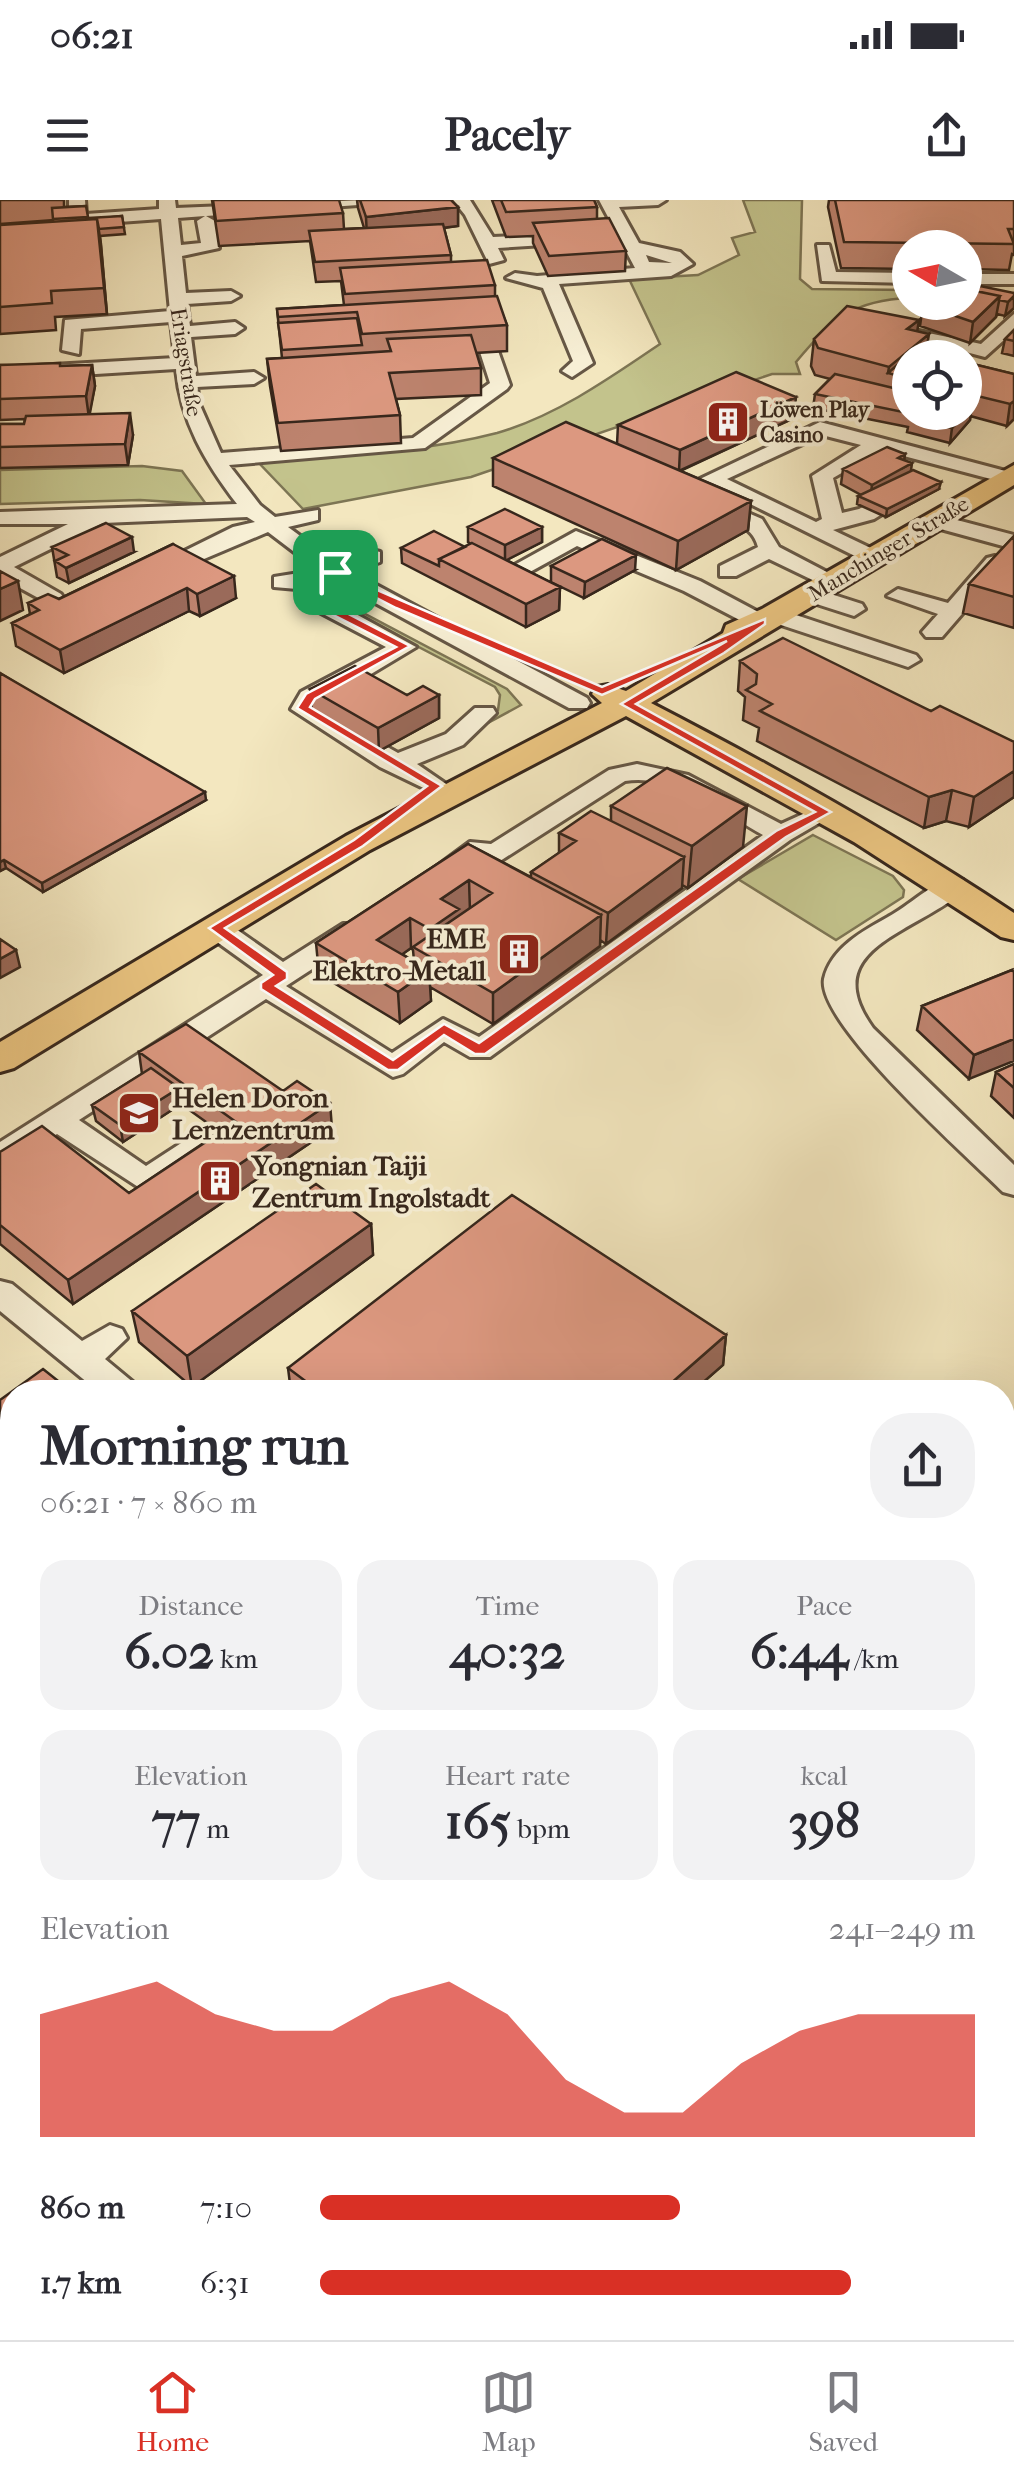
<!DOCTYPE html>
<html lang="en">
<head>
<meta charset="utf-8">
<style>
	:root { --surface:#fff; --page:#f2f2f3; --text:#2b2b33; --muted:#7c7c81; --line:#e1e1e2; --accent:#d93025 }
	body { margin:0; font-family:"IM FELL French Canon",serif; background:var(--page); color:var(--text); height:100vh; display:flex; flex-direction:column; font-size:38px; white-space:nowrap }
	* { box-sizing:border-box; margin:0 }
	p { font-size:32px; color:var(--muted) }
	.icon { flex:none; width:55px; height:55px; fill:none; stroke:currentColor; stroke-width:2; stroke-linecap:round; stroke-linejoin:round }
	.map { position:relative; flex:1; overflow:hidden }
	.sheet { position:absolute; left:0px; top:1180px; width:1015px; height:960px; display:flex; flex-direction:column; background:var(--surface); border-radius:40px 40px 0 0; box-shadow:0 10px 40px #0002 }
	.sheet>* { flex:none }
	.needle { width:65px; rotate:279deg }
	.fabs { position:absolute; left:892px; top:30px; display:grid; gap:20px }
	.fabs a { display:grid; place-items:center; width:90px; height:90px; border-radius:50%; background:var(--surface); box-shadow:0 10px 40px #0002; font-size:50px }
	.pin { position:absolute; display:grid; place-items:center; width:85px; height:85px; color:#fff; margin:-42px; border-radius:20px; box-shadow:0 5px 15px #0006 }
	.round { display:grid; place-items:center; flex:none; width:105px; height:105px; border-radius:40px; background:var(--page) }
	.overview { display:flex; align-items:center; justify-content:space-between; height:170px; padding:0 40px }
	h1 { font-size:55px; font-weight:700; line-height:75px }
	.figures { display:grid; grid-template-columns:repeat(3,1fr); gap:15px; height:170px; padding:10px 40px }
	.figures div { display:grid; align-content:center; border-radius:25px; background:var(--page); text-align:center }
	.figures b { font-size:50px; font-weight:700 }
	.figures small { font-size:28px; font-weight:400 }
	.figures p { font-size:28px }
	.chart { height:280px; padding:20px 40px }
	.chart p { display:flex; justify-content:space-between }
	.chart svg { width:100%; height:180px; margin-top:10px; fill:var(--accent); opacity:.7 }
	ul { padding:0 40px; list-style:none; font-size:32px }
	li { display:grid; grid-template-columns:160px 120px 1fr; align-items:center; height:75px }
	li i { height:25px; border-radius:12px; background:var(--accent) }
	.status { display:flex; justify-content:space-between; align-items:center; height:70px; padding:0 50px; background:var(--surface); direction:ltr }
	.status svg { height:28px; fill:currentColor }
	header { display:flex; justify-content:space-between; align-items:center; height:130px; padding:0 40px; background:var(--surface); font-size:45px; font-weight:700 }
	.dock { display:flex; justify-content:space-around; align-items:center; height:140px; border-top:2px solid var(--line); background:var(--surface); font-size:28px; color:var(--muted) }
	.dock a { display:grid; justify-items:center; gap:5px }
	.dock .selected { color:var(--accent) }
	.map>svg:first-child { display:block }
</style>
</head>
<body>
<div class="status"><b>06:21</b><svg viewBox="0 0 49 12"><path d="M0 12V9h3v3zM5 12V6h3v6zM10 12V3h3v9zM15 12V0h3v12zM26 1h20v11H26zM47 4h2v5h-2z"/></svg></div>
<header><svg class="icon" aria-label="menu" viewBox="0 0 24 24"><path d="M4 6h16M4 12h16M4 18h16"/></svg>Pacely<svg class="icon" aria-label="share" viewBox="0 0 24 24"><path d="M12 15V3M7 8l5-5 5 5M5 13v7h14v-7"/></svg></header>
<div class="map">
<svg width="1014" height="2140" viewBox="0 0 1014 2140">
	<rect width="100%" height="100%" fill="#f3e7bf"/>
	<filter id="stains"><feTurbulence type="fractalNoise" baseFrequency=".002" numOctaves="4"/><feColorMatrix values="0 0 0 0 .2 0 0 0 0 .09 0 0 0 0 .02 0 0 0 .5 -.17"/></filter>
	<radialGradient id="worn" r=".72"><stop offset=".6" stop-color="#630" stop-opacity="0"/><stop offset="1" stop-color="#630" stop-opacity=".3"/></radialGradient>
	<path fill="#c3c38c" stroke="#7d7554" stroke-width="2.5" d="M743,0H802L800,79L812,89L910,90V98C853,100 832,119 796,162L800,174H772L471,277L303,309L258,262C336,255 420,253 497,233C556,216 610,178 660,144L629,79L698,75L739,55L732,38L755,32Z
		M142,266L182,271L206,304L140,300L0,304V270Z
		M325,398L365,414L507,489L521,505L475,530L498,510L500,495L495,487Z
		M813,635L893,676L904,690L903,697L836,740L738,679Z
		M183,2128H370L333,2140H143Z"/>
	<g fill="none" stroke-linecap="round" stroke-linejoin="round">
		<g stroke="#665745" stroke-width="6">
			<path id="minor" d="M69,0H85L86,14L159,9V0H175L176,8L366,0L358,5L206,16L215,21L219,48L182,56L186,93L231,91L240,96L231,101L187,104L190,126L235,122L244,128L235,134L191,137L196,176L254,172L264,178L254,184L197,187L199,203L221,253L413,238L490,183L480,152L497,148L510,185L507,189L425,248L229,265L260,305L275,317L318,310V320L288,327L337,363L372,350L380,352V362L352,372L587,498L590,503L587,508H569L333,380L318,386L323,396L416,447L316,507L398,553L446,534L475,508H493L496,513L463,545L417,564L449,586L436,594L380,567L291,509L301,492L386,447L306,405L297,389L274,387V377L318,370L268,332L159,378H143L140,373L233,327L255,322L247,317L103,323L14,367L61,394L64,399L53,406L0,377V357L68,324H0V312L237,304C205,262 181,222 176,169L0,180V168L175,158L171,122L81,129L79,154L62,150L65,120L170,111L161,19L78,25L69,20ZM205,16L197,21L201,43L181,45L178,18Z
				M453,0H470L493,37L576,33L585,38L576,43L498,48L504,60L489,64L465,15Z
				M599,0H666L658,5L619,7L639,43L680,52L693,64L671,76L559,84L593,163L572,177L562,171L573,161L543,88L506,78L515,73L537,76L635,68ZM646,55L672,63L649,62Z
				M817,45H829L836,72L910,73V83L822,81Z
				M965,74H1014V84H965Z
				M1014,114V131L985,157L905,136L914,130L981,144Z
				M820,222L1013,273L1014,281L1006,283L881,250L833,278L842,313L859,309L901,287L908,285L919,291L874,319L833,330L881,353V363L873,365L700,279ZM822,235L861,245L812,276L822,319L816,322L727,279Z
				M725,303L762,319L779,347L844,381L841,386H825L769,359L736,376H720V366L758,347C752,323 729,324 714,309Z
				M934,314L1014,335V349L926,325L923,320Z
				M576,331L700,381L762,414L781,410L916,455L920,460L908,467L772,422L761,429L753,427L684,391L577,346L528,373H512L509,368Z
				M995,356L1006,363L942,437H926L922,432L938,414L887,396L898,389L948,403L987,358Z
				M809,387L862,404L865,409L854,416L801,399L798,394Z
				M637,564L688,575L781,624L825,604L838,612L790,640L490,857H470L444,842L403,874L393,877L266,799L79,920L146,966L192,936H214L218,943L214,950L146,992L57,934L0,968V942L263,775L206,734L202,728L206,722H226L283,762L343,724H363L367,730L363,736L286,786L392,853L443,819L479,837L763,635C722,612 674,573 625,581L500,661L480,659L441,681L428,673L470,642L491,644L609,570Z
				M953,678L963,680L966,686L963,692C909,735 817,750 873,828L1014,965V995L1003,992C968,957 816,823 824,779C831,748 863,731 888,717C909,706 931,683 953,678Z
				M0,1081L12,1084L82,1141L110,1125L122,1129L127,1138L105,1159L134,1183L139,1192H99L0,1111Z
				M1014,1323V1353L1002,1356V1326Z
				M12,1452V1491L0,1496V1457Z
				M12,1542V1583L0,1588V1547Z
				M0,1711L12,1716V1764L0,1759Z
				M0,1786L12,1791V1840L0,1835Z"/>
		</g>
		<g stroke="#37271c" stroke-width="6">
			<path id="major" d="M1014,265V285L651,503C775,567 897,635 1014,713V740L1001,737L854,642L626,516L370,650L14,868L0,872V842L346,636L602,503L592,494L597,487L608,485L626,491L723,433L726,425L762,409Z"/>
		</g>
		<g stroke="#37271c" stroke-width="5">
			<path id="highway" d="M1014,1946V2016L1002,2020V1950Z
				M1014,2071V2140H887L892,2128H1002V2075Z
				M524,2128H629L624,2140H519Z"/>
		</g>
		<use href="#minor" fill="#f7efd5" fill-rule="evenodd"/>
		<use href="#major" fill="#eac480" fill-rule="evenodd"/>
		<use href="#highway" fill="#eac480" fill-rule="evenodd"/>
	</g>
	<path fill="#bd836e" stroke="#37271c" stroke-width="2.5" fill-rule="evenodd" d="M0,0H64V7L86,6L88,20L122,16L125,34L100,36L107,114L55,117L56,130L0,134V25L53,22V20L0,24Z
		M212,0L343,13L344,29L364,28L358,8L357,0H451L458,7V26L444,28L451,55V62L495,85V96L507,125V151L476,153L481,168V195L396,199L400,215L401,243L281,251L270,186L267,159L282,158L277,109L344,105L341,81L316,82L310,41L219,46Z
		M492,0H594L597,7V19L626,51L625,71L548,76L533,43V36L506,37Z
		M829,0H1014V55L1012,54L1009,70L965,69V48H910V69L841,68L828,7Z
		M1014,93V108L1005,116L997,114L996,117L970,143L920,126L923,105L965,102Z
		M919,120L910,158V212H965V162L1014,174V219L1007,226L970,216V220L950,243L907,232L908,227L813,208L815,194L830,179L815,175L811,166L814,139Z
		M1014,130V156L1002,153L1005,139Z
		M0,165L61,166L92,165L95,186L89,214L133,235L128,265L0,268V224H24L25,219L0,220Z
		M794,218L680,271L751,301L748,330L676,370L493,286V258L617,244L618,225Z
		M905,254L904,260L911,271L939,289L886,317L857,304L858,296L861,295L841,284L843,269Z
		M468,327H542V342L506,360L560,387L559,410L526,427L402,363L401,348L465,347L471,344L468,342Z
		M1014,336V428L963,413L969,384Z
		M173,344L236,398L200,416L189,411L64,473L16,446L12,423L30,414L28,403L59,399Z
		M52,347L134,352L69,383L57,377Z
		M551,366L635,370L584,398L551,382Z
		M740,461L931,511L1014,542V597L969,627L946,621L924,628L757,541L759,528L743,520L745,497L738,491Z
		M0,473L206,600L43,692L6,668L0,671Z
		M310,489L407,495H439V518L379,551L312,512Z
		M611,606L743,647L688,688L682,685V688L606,744L600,740V746L493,824L430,787L431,801L400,823L319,774L316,743L468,644L531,677V672L559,653V633L611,621ZM411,748L413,750L414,761L402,754Z
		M1012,770L969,879L917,830L922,806Z
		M139,852L332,928L73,1104L0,1044V952L129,993L220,932L181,904L123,942L96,921L92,905L142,874Z
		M1014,864V918L991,896L996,872Z
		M371,1024L373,1055L192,1187L139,1142L132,1111Z
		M726,1135L723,1165L692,1192H291L288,1168Z"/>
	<path fill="#9a6a5a" stroke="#37271c" stroke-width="2.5" d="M458,7V26L367,37L366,17Z
		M97,19L101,44L107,114L104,88Z
		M1000,96L996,117L970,143L973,122Z
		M1014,96V108L1005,116L1008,102Z
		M919,120L915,145L929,134L925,158L888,173L889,167L907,129Z
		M92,165L95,186L89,218L86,196Z
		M796,197L794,218L679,271L680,250Z
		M1014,201V219L1007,226L1010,204Z
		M972,206L970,220L950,243L952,228Z
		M130,213L133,235L128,265L125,244Z
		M905,254L903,268L912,263L910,278L870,300L872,285L898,258Z
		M941,282L939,289L886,317L887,309Z
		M751,301L748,330L676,370L678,341Z
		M542,327V342L505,361V345Z
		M132,337L134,352L69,383L66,368Z
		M636,355L635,370L584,398L585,382Z
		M234,376L236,398L200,416L197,394Z
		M18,381L23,410L0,421V389Z
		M560,387L559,410L526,427V404Z
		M187,388L189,411L64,473L60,450Z
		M439,495V518L379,551L378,528Z
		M1014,571V597L969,627L974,597Z
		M952,590L946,621L924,628L929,597Z
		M205,592L206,600L43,692L42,683Z
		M747,606L743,647L688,688L692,646Z
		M684,657L682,688L606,744L608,713Z
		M4,660L6,668L0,671V662Z
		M469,680L470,711L431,757L430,729L441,699Z
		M601,715L600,746L493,824V793Z
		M410,718L411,748L379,771L377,740Z
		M16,750L20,767L0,778V759Z
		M429,770L431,801L400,823L398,792Z
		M1014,839V861L969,879L974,855Z
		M179,888L181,904L123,942L120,925Z
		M330,903L332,928L73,1104L68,1080Z
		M371,1024L373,1055L192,1187L187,1156Z
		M726,1135L723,1165L692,1192H661Z
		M12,1346V1382L0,1392V1355Z
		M1014,1670V1694L1002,1698V1674Z
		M12,1932V1966L0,1978V1944Z"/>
	<path fill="#dc9880" stroke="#37271c" stroke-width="2.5" d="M213,0H339L343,13L216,21Z
		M360,0H451L458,7L366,17Z
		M501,0H594L597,7L506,12Z
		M835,0H1014V29H1008L1014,44L844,42Z
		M86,6L88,17L53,19L52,8Z
		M122,16L124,27L99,29L97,19L88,18Z
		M609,18L626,51L549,56L533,23Z
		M97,19L104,88L51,91L52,103L0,107V25Z
		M443,24L451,55L315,62L309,31Z
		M487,60L495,85L345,94L340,68Z
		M980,86L1014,93V96L1008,102L999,100L1000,96L975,91Z
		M971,90L1000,96L973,122L923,105L926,102H965V96Z
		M497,96L507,125L362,134L357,112L278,117L277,109Z
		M847,106L919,120L907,129L929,134L889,167L818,148L814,139Z
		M357,118L362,145L282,150L278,123Z
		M1014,130V141L1005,139Z
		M471,135L481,168L389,173L400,215L278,223L267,159L391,151L387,139Z
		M915,150L947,158H910V179L888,173Z
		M965,162L1014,174V201L1010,204L965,193Z
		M60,163V166L92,165L86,196L0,199V165Z
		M736,172L796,197L680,250L618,225Z
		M835,174L910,192V212H965V204L972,206L952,228L910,218L913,214L815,194Z
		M130,213L125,244L0,247V224H24L26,216Z
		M566,222L751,301L678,341L493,258Z
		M887,247L905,254L898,258L912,263L872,285L843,269Z
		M913,270L941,282L887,309L858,296Z
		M505,309L542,327L505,345L468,327Z
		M106,323L132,337L66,368L55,361L68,355L52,347Z
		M434,331L465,347L439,359V366L401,348Z
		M1014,336V397L969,384Z
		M602,339L636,355L585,382L551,366Z
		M472,343L560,387L526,404L439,359Z
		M173,344L234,376L197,394L187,388L60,450L12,423L39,410L28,403L48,394L59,399Z
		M0,371L18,381L0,389Z
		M783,438L931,511L940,506L1014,542V571L974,597L952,590L929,597L760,511L772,504L746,490L756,484L757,474L740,461Z
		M355,466L407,495L423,486L439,495L378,528L310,489Z
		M0,473L205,592L42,683L4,660L0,662Z
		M667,568L747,606L692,646L611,606Z
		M591,611L684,657L608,713L531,672L576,641L559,633Z
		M468,644L601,715L493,793L413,747L492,693L469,680L441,699L459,709L430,729L410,718L377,740L429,770L398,792L316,743Z
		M0,739L16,750L0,759Z
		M1012,770L1014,772V839L974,855L922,806Z
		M186,824L283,891L297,881L330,903L68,1080L0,1025V952L42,926L129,993L236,922L139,852Z
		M1014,864V888L996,872Z
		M151,868L179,888L120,925L92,905Z
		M316,984L371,1024L187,1156L132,1111Z
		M512,995L726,1135L661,1192H320L288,1168Z
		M43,1169L72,1192H12V1346L0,1355V1200Z
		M1002,1520L1014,1541V1670L1002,1674Z
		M0,1828L12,1841V1932L0,1944Z"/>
	<path fill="#d93025" stroke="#fff" stroke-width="2.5" fill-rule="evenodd" d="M331,370L602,487L765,419V424L724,453L636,504L831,612L786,637L485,854H475L444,835L398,870H388L261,789V783L273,775L209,728L354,640L427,586L297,508L306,494L396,447L310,403L299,383ZM334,376L396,408L602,495L727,441L621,504L815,612L776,631L479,843L444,824L393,860L276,786L287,779V772L225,728L363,646L442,586L310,507L315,499L410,446L318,398L311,384Z"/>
	<defs>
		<g id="building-square" transform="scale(2.25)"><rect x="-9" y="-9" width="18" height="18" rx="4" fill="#8f2418" stroke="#f7efd5"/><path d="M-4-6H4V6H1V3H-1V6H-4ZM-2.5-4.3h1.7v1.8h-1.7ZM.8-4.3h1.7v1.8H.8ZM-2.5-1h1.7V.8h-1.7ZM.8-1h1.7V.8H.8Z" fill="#fff"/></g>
		<g id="school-square" transform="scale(2.25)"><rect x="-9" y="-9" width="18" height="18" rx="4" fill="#8f2418" stroke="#f7efd5"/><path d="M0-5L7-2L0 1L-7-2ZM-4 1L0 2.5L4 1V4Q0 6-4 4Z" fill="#fff"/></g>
	</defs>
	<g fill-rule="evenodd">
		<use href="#building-square" x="728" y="222"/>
		<use href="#building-square" x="519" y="754"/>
		<use href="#school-square" x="139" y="913"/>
		<use href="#building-square" x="220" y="981"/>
	</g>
	<g text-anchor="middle" stroke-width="8" stroke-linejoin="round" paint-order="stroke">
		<g font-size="22" fill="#37271c" stroke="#f7efd5">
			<text transform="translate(187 162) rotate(81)" y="8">Eriagstraße</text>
			<text transform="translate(888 348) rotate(-31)" y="8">Manchinger Straße</text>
		</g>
		<g font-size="22" font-weight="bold" fill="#37271c" stroke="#f7efd5" text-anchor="start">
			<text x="760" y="217">Löwen Play<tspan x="760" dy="25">Casino</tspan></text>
		</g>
		<g font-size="28" font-weight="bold" fill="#37271c" stroke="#f7efd5" text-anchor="start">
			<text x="486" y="748" text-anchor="end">EME<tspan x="486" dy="32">Elektro-Metall</tspan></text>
			<text x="172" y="907">Helen Doron<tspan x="172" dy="32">Lernzentrum</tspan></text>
			<text x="252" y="975">Yongnian Taiji<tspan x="252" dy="32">Zentrum Ingolstadt</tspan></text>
		</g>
	</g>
	<rect width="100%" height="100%" filter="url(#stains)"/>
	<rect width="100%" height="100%" fill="url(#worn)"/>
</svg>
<div class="fabs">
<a><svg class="needle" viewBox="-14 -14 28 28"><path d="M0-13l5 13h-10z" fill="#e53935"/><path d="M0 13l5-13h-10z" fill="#7c7c81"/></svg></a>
<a><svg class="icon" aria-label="locate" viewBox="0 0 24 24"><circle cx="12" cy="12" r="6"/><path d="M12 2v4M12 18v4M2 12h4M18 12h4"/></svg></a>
</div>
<div class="pin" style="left:335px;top:372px;background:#1e9e55"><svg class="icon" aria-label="arrive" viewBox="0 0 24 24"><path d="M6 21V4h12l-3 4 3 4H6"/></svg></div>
<section class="sheet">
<div class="overview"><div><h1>Morning run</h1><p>06:21 · 7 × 860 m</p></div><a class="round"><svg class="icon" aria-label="share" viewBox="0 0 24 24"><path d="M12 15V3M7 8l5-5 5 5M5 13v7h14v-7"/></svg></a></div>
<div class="figures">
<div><p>Distance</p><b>6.02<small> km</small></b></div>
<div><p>Time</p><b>40:32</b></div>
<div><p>Pace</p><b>6:44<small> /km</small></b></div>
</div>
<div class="figures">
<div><p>Elevation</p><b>77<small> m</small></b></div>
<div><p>Heart rate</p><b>165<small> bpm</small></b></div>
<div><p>kcal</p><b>398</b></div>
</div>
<div class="chart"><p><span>Elevation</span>241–249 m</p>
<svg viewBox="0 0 160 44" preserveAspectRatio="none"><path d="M0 44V14L10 10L20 6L30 14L40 18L50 18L60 10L70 6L80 14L90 30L100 38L110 38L120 26L130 18L140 14L150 14L160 14V44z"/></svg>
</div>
<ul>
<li><b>860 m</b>7:10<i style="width:55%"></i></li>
<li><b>1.7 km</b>6:31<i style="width:81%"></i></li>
</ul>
</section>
</div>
<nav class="dock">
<a class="selected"><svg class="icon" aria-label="home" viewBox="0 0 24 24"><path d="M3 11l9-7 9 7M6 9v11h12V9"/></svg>Home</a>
<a><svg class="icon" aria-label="map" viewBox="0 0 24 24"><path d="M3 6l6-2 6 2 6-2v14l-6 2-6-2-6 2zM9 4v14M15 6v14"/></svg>Map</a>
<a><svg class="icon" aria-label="saved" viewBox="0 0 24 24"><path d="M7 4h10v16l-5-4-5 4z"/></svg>Saved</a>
</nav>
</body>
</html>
